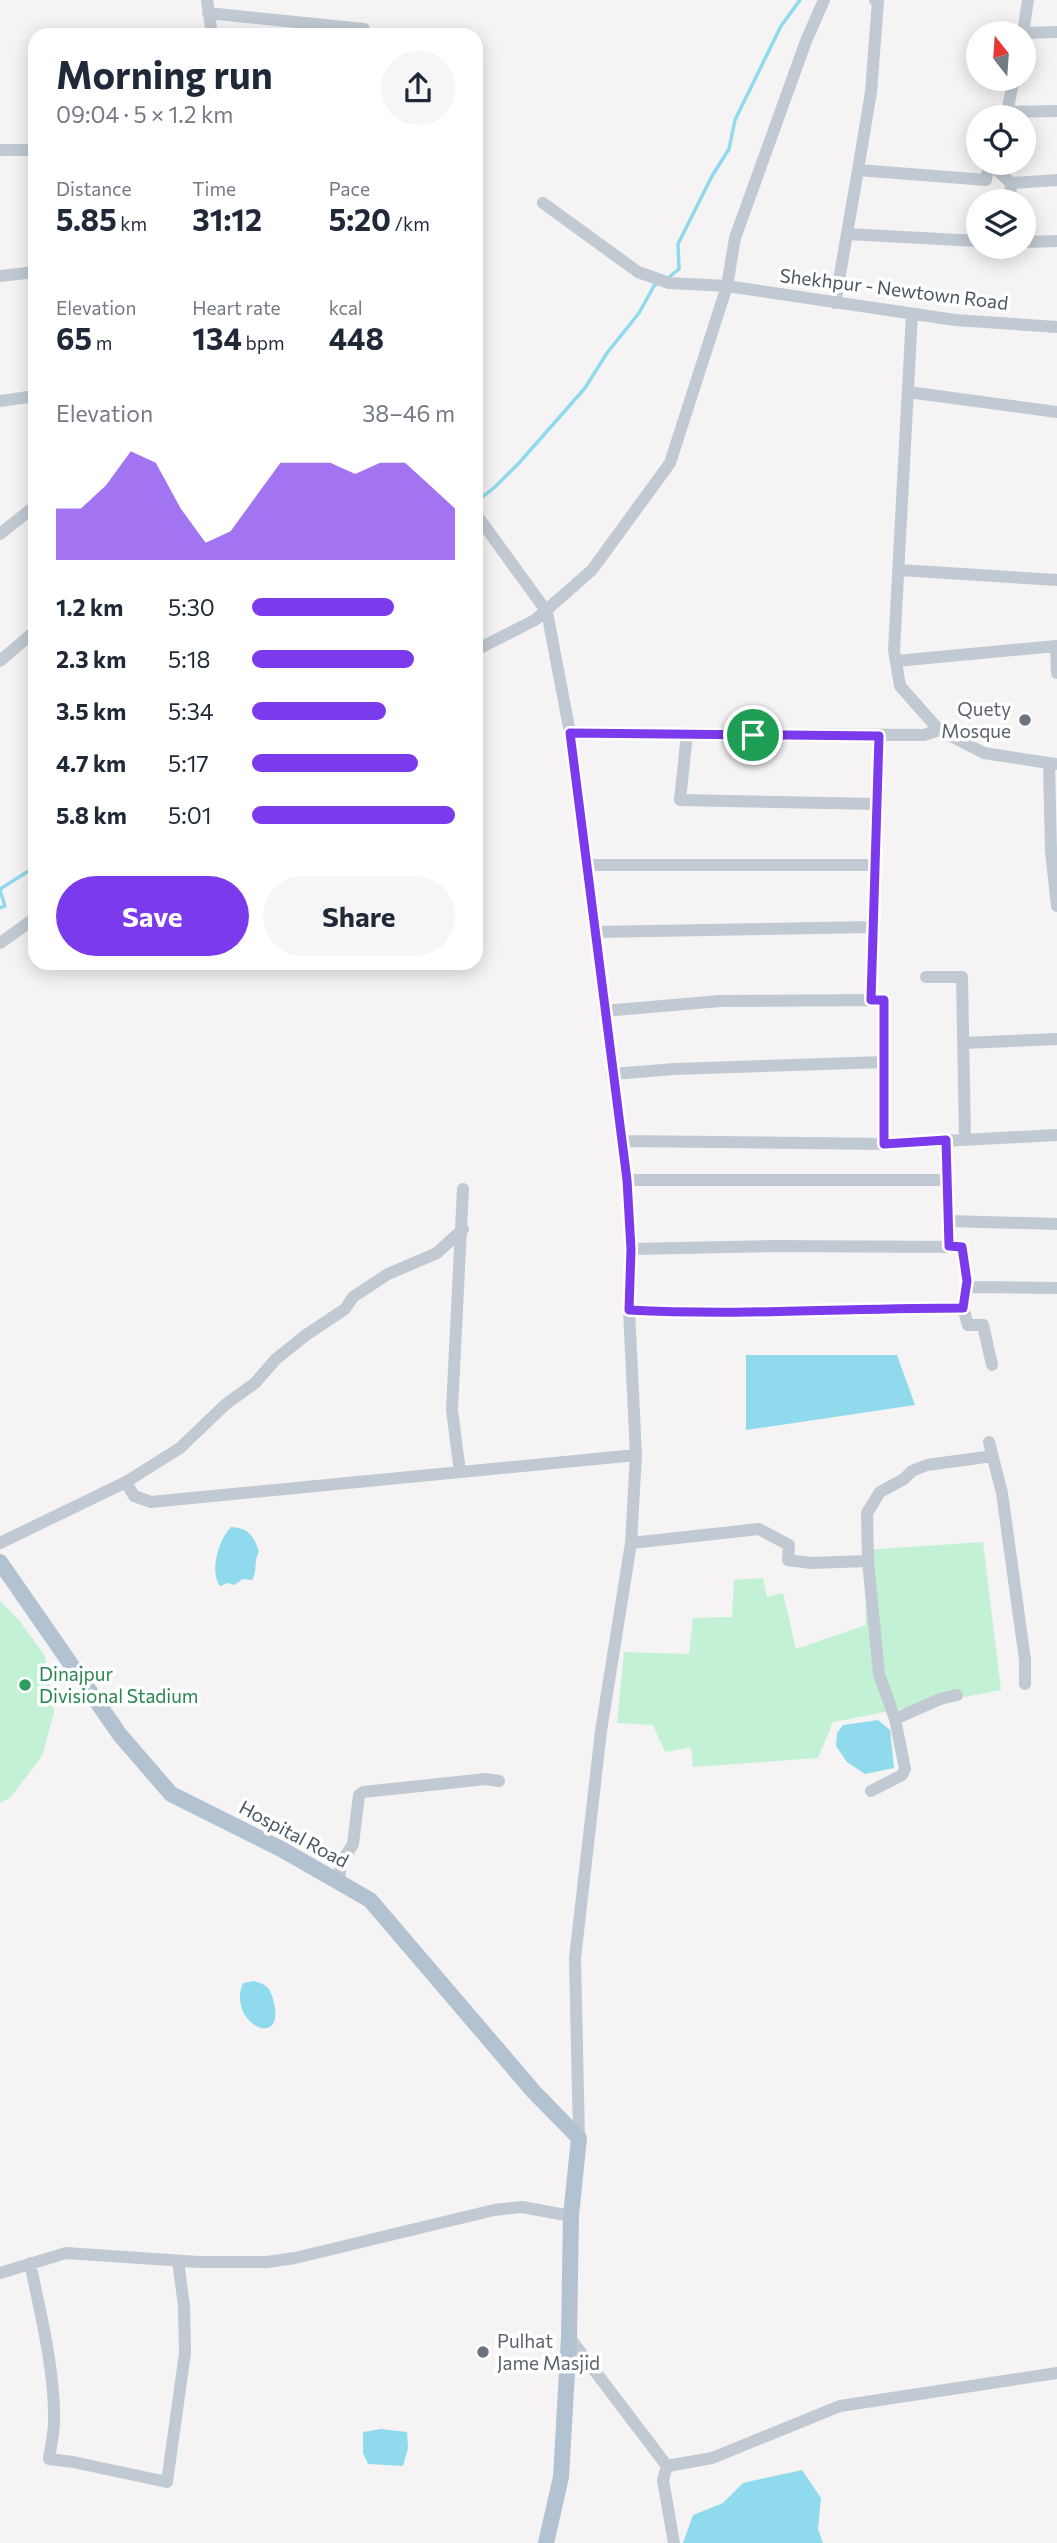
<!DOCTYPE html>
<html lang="en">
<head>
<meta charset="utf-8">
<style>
	:root { --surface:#fff; --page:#f6f6f7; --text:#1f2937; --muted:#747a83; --accent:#7c3aed }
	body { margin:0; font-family:Commissioner,sans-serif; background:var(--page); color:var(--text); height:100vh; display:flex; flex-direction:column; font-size:26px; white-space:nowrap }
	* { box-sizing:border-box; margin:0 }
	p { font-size:23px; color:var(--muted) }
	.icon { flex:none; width:38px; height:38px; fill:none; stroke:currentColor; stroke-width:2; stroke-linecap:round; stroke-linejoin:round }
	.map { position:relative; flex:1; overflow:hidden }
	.details { position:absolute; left:28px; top:28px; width:455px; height:942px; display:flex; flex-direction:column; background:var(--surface); border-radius:21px; box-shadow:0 4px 18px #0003 }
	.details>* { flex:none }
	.needle { width:46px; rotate:343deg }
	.fabs { position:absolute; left:966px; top:21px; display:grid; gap:14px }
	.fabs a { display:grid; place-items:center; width:70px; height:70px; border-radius:50%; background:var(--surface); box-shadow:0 4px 18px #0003; font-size:35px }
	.pin { position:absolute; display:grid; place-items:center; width:60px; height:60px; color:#fff; margin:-30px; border:4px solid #fff; border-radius:50%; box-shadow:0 2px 7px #0007 }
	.round { display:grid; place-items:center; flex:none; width:74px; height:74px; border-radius:37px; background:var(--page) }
	.headline { display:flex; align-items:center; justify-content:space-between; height:119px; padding:0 28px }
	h1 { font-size:38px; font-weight:700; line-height:52px }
	.stats { display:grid; grid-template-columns:repeat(3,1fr); gap:10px; height:119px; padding:7px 28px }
	.stats div { display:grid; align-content:center }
	.stats b { font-size:30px; font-weight:700 }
	.stats small { font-size:19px; font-weight:400 }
	.stats p { font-size:19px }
	.chart { height:196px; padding:14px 28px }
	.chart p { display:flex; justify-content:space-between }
	.chart svg { width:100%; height:126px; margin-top:7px; fill:var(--accent); opacity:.7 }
	.cta { display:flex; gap:14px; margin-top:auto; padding:14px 28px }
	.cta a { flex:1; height:80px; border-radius:42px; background:var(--accent); color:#fff; font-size:28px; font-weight:700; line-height:80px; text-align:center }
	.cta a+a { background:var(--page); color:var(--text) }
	ul { padding:0 28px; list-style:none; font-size:23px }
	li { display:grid; grid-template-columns:112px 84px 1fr; align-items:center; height:52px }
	li i { height:18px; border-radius:9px; background:var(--accent) }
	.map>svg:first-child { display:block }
</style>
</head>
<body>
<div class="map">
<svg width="1057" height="2543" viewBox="0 0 1057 2543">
	<rect width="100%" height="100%" fill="#f5f3f3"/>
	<path fill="#c3f1d5" d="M983,1542L1001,1690L833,1722L818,1758L693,1767L691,1747L665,1752L653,1725L617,1723L624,1652L689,1654L693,1618L732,1617L734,1580L763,1578L767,1597L783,1593L796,1649L866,1625L865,1550Z
		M0,1601L19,1620L45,1656L54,1713L42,1756L11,1797L0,1803Z"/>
	<path fill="#90daee" d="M746,1355H897L915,1405L746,1430Z
		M231,1527C249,1528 254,1536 259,1552C253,1562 258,1570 252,1580L243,1579L234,1585L228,1583L220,1586C209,1571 219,1539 231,1527Z
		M878,1720L890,1730L894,1768L865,1774L847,1762L836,1746L837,1733L843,1725Z
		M254,1981C268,1985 271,1989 274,2003C285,2051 226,2023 243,1983Z
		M381,2429L407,2432L408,2448L403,2466L368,2464L363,2453V2432Z
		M802,2470L821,2498L818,2529L823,2543H683L693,2515L723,2503L743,2483Z"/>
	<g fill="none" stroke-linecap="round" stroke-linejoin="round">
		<path stroke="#90daee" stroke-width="3.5" d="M668,278L679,269L678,244L712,176L729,149L735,120L781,26L800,0
			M476,502L495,487L519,463L585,388L607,353L639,313L654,286L658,283
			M0,889L35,867
			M0,890L5,906L0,908"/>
		<path stroke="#c1cad2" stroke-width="12" d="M207,0L212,35
			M875,0L878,1L871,92L858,170L986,180L989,164
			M1028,0L1023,33L1057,32
			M208,13L364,29L365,35
			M1007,112L1057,111
			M1006,117L1014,79
			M0,150H35
			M989,163L1011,183L1010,201
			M1011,183L1057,180
			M543,203L638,272L669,283L727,286L955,320L1057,327
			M847,234L978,241
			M1024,242L1057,241
			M0,276L35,272
			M835,303L858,170
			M908,392L1057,412
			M0,401L35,396
			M476,514L547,612L570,733L627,1180L631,1249L629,1310L636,1455L631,1543L601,1731L575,1958L579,2138
			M0,534L35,506
			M899,570L1057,580
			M476,650L535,620L592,570L670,463L727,286L735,238L806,41L824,0
			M0,661L35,631
			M896,661L1056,646L1057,673
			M939,730L984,753L1055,764
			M570,733L924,735L939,730L900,686L894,650L912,314
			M687,734L680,800L877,804
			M1049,764L1051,851L1057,906
			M586,865H875
			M595,932L873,927
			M0,943L35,918
			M926,977H962L965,1139
			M871,1000L879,736
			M604,1011L720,1001L884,1000L885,1144
			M963,1043L1057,1039
			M612,1074L675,1069L884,1062
			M946,1140L949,1246
			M622,1141L885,1144L1057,1135
			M627,1180H947
			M948,1221L1057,1224
			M631,1249L770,1246L962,1247L967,1281L963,1308L968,1325H983L992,1365
			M966,1287L1057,1288
			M629,1310C741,1315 852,1308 963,1308
			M989,1442L1002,1493L1025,1660V1684
			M460,1472L452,1410L463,1189
			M126,1482L134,1496L151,1502L636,1455
			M0,1543L126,1482L180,1448L226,1404L255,1383L276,1359L306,1335L345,1309L353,1297L388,1274L437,1253L463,1229
			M631,1543L759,1529L789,1545L788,1560L811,1563L868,1561
			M895,1719L940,1699L957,1695
			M871,1791L902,1775L905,1769L895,1719L879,1674L868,1561L867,1513L880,1492L904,1479L912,1471L927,1465L993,1456
			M339,1882L341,1863L353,1844L359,1795L363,1792L486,1779L499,1781
			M30,2263C40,2311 55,2371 54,2421C54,2433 51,2446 49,2459L73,2462L167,2482L185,2353L184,2306L178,2261
			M0,2273L66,2253L199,2262H267L295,2258L494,2210L522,2207L571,2216
			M569,2337L667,2466L712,2458L840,2406L1057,2373
			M667,2466L663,2480L674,2543"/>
		<path stroke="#b3c2d1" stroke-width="16" d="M0,1562L120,1735L171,1794L283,1850L370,1900L534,2092L579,2138L571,2216L569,2337L561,2477L546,2543"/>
	</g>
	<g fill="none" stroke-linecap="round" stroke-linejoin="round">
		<g stroke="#fff" stroke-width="14">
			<path id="route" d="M570,733L879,736L871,1000H884V1144L946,1140L949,1246L962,1247L967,1281L963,1308C852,1308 741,1316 629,1310L631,1249L627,1180Z"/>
		</g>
		<use href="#route" stroke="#7c3aed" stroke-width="9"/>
	</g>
	<g fill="#6b7280" stroke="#fff" stroke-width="2.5">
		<circle cx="1025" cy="720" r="7"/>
		<circle cx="483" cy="2352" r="7"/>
	</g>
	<circle fill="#2e9e5b" stroke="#fff" stroke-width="2.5" cx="25" cy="1685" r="7"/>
	<g text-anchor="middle" stroke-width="7" stroke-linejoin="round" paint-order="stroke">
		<g font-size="19" fill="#4a5661" stroke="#fff">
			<text transform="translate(894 289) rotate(7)" y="7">Shekhpur - Newtown Road</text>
			<text transform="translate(294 1834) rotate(28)" y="7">Hospital Road</text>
		</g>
		<g font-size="19" fill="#5b616d" stroke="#fff" text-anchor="end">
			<text x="1011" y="716">Quety<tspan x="1011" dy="22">Mosque</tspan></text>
			<text x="497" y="2348" text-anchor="start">Pulhat<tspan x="497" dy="22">Jame Masjid</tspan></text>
		</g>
		<g font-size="19" fill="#27864d" stroke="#fff" text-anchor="start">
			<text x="39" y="1681">Dinajpur<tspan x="39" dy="22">Divisional Stadium</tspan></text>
		</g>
	</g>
</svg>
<div class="fabs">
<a><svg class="needle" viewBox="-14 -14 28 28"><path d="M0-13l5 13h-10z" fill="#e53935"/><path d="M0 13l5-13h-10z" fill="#747a83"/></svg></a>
<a><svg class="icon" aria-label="locate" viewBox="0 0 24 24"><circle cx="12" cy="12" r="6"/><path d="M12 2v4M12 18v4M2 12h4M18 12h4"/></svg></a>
<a><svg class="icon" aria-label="layers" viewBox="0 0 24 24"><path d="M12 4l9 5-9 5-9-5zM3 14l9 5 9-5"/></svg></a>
</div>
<div class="pin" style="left:753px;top:735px;background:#1e9e55"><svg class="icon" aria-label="arrive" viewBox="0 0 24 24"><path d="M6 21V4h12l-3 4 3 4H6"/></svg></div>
<section class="details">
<div class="headline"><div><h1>Morning run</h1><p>09:04 · 5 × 1.2 km</p></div><a class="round"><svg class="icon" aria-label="share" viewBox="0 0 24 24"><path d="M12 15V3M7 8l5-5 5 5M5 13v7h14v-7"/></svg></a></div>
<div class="stats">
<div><p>Distance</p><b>5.85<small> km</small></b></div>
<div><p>Time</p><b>31:12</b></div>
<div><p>Pace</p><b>5:20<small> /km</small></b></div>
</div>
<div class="stats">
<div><p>Elevation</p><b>65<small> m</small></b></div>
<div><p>Heart rate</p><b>134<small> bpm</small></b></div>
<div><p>kcal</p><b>448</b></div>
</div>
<div class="chart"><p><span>Elevation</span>38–46 m</p>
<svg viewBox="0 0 160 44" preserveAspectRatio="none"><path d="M0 44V26L10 26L20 18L30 6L40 10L50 26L60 38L70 34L80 22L90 10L100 10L110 10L120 14L130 10L140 10L150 18L160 26V44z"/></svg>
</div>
<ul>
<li><b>1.2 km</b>5:30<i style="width:70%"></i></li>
<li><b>2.3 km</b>5:18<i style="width:80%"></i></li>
<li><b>3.5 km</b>5:34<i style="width:66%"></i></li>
<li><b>4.7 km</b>5:17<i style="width:82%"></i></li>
<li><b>5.8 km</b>5:01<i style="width:100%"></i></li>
</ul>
<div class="cta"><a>Save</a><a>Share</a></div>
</section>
</div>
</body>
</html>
